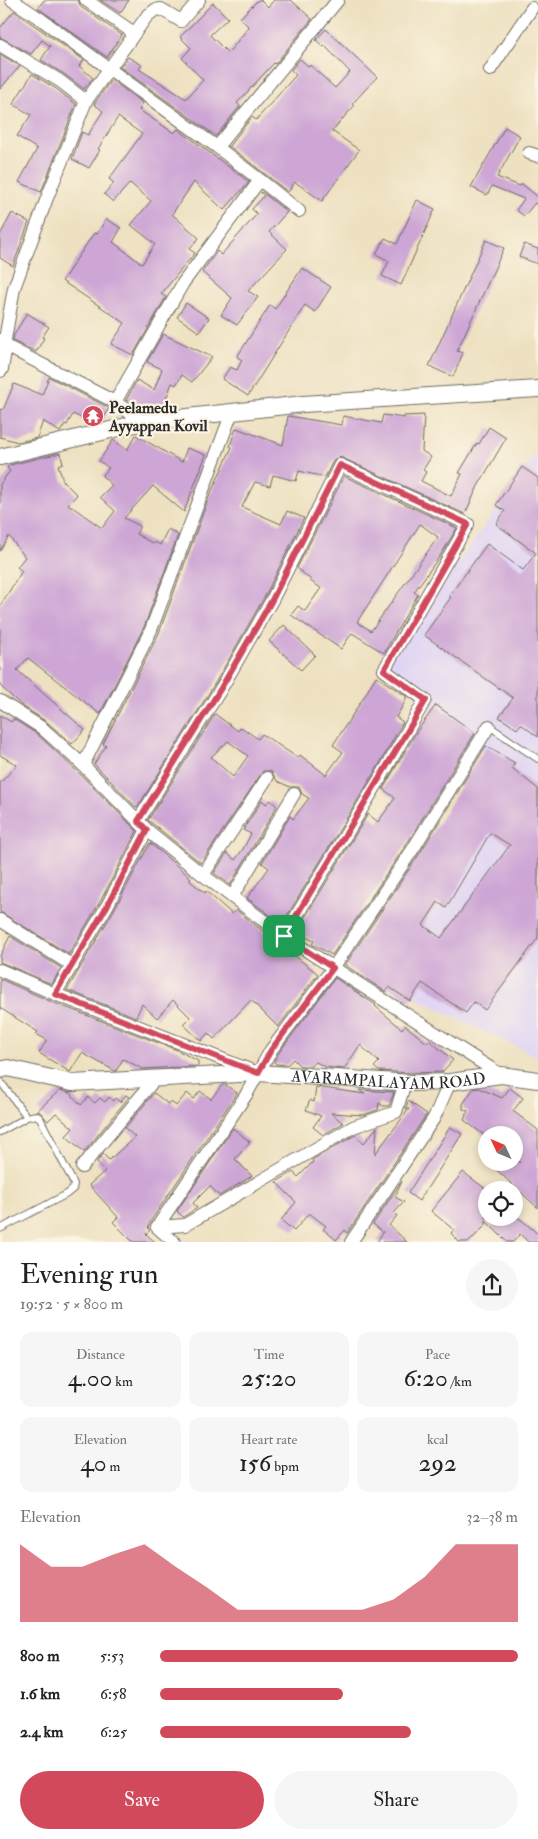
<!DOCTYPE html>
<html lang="en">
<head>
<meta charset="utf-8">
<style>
	:root { --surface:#fff; --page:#f6f6f6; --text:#222; --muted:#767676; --accent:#d1495b }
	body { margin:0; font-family:"IM FELL Double Pica",serif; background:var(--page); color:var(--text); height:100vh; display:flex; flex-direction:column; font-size:19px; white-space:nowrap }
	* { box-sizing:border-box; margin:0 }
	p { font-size:16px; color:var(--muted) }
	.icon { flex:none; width:28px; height:28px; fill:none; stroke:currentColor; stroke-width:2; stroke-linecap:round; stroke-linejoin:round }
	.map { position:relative; height:1242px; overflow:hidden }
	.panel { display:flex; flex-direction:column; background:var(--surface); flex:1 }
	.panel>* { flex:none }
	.needle { width:32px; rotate:314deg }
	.fabs { position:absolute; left:478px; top:1126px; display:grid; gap:10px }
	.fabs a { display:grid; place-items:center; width:45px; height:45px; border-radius:50%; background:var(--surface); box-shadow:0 2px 8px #0003; font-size:25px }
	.pin { position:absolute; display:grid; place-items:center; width:42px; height:42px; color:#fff; margin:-21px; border-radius:10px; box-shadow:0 2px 8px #0006 }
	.round { display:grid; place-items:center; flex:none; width:52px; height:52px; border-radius:26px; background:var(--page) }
	.overview { display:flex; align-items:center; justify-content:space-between; height:85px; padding:0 20px }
	h1 { font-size:28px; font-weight:600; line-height:38px }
	.stats { display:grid; grid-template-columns:repeat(3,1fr); gap:8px; height:85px; padding:5px 20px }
	.stats div { display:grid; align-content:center; border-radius:12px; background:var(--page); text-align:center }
	.stats b { font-size:25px; font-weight:600 }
	.stats small { font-size:14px; font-weight:400 }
	.stats p { font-size:14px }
	.chart { height:140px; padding:10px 20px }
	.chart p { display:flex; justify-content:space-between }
	.chart svg { width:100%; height:90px; margin-top:5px; fill:var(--accent); opacity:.7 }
	.cta { display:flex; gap:10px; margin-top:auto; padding:10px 20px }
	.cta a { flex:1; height:58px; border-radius:30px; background:var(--accent); color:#fff; font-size:20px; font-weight:600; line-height:58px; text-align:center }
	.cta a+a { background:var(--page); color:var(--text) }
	ul { padding:0 20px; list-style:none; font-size:16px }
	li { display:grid; grid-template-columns:80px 60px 1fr; align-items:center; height:38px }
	li i { height:12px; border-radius:6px; background:var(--accent) }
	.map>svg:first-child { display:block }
</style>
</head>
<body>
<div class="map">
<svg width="538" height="1242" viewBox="0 0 538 1242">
	<rect width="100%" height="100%" fill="#fcf5e5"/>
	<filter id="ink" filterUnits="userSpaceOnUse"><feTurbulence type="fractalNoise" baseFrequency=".02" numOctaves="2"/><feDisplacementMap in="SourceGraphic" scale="10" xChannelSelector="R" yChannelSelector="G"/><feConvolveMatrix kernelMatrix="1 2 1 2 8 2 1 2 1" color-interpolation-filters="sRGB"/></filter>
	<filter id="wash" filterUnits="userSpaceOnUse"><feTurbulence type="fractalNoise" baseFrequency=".0096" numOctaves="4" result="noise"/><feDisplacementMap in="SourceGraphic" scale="20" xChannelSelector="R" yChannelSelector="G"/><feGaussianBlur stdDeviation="1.12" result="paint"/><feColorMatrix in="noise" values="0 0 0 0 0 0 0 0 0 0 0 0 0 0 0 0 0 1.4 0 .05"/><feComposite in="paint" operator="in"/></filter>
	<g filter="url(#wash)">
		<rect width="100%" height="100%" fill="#eee1c1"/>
		<path fill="#e0d4f4" d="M538,450V1057L385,983L519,783L383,669Z"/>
		<g id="blocks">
			<path fill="#cda6d5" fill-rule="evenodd" d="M44,0H78L81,7L122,35L107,57L38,8Z
				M100,0H129L120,13Z
				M258,0H261L268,7L274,0H291L312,19L275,64L274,63L237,103L240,106L216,136L120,67L128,57L142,65L139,69L186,99L203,80L182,58L191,48L180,37L213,3L228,18L210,35L228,53L249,27L240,18Z
				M14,11L84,60L79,66L93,78L84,89L64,74L41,60L50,46L42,40L31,54L0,37V28Z
				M326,29L377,77L352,104L354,106L332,131L359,150L322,201L295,182L288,192L229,146L252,117L256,120L296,75L291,70L300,59L309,67L310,65L335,88L350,72L325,46L324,47L316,40Z
				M0,54L20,66L0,89Z
				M32,74L55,88L76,104L41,192L19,182L37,149L17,136L31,115L13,104Z
				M111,80L143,103L139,110L174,133L178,129L249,182L224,210L194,182L172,214L199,238L189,249L195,253L161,294L166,297L133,355L111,344L125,323L62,281L94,233L97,234L106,219L121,228L113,242L142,264L155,244L131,225L151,201L130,183L113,202L104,194L114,183L109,179L142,134L118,117L98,149L100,150L89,168L72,159L82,132L88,135L103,111L94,104Z
				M505,127L520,136L497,177L520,186L522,184L538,197V204L535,203L524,216L516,210L524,199L492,186L487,195L471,187Z
				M262,192L287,212L269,232L287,249L248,291L258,297L237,325L221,315L232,298L202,272L217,251L221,255L257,214L252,209L264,196L261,193Z
				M417,200L435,209L401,285L382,276L389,261L376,254L385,238L397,244Z
				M12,213L29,222L13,266L0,258V235Z
				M486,240L504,248L457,351L463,353L453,377L429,366Z
				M524,244L538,249V264L519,257Z
				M302,268L331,287L315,312L305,305L248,396L222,379L230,367L237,370L242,360L237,357L270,305L275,309Z
				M186,303L209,318L199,332L177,317Z
				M27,313L49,327L42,337L44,338L36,352L13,341L14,335Z
				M163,334L212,357L192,382L182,375L176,385L172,383L162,410L146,412L139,409L126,400L137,380L154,390L162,369L147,362Z
				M49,377L109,408L102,422L93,424L73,414L67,425L65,424L60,432L43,421L37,438L18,442L0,437V409L3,410L14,384L42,395Z
				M383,415L404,418V416L424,415L422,451L431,457L423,470L426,472L421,481L451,496L462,474L459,473L477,443L479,444L489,427L506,438L478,486L465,514L340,457L333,461L325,477L299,471L296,481L273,475L270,486L255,482L242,507L281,524L287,511L304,518L265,596L214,685L137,808L94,764L106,746L103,744L159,633L209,497L232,447L230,446L236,428L283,445L288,416L342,425L343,416L381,423Z
				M136,435L182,462L187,448L206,455L184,512L153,486L124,518L140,526L136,534L154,544L155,542L160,545L168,529L178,535L144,627L100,714L28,658L17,670L85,730L72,744L47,722L21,705L0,686V606L22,571L17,567L25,557L9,536L0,551V484L10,471L7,468L10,465L60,453L63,463L58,465L63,481L77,495L68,504L102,528L115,511L100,497L112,485L102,476L109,468L99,461L113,440L127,450Z
				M522,467L538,478V737L521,724L517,729L499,717L513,698L424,635L451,597L449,596L487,544L523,570L536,553L496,524L505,511L496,505Z
				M344,476L457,528L440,556L414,592L418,594L384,653L352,633L341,649L291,615L298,606L305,611L321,588L310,581L311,580L297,568ZM420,524L438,537L371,631L357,622Z
				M284,625L315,655L301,670L269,641Z
				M376,676L406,696V700L396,717L403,722L376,770L282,924L247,898L269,868L262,863L290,816L293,819L309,798L302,794L299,787H290L277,781L271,771H263L201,863L148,820L215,714L238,731L241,727L258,739L262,734L298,758L300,755L326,775L343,752L333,745L364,697ZM228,741L248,756L233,777L211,757Z
				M436,705L475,733L406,845L332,955L312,944L314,941L296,932L368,814L378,822L395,798L383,789L417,731Z
				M0,715L11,722L13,719L37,734L77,771L137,831L100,902L69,954L0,912V783L17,765L0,755Z
				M486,746L515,763L512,768L538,789V938L485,1010L474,1002L466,1013L422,983L410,1001L389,987L386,992L345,965L420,853ZM490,833L510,845L441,938L423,925L438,902L446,908Z
				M262,800L266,804L270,800L277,806L230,885L214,873L227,853L235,860L243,849L251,834L243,830Z
				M150,843L191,878L189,880L205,893L206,891L232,914L236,910L318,974L278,1027L251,1000L214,1039L208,1033L201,1041L183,1024L190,1017L173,1000L157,1018L142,1004L136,1017L67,990L114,910Z
				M10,936L61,968L52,984L0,962V956Z
				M335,978L376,1005L375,1006L402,1029L405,1025L427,1043L429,1040L453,1060L442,1072L412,1073L379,1071L374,1067L379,1062L360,1045L344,1069L325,1067L316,1062L311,1066H300L293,1059L287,1065L276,1064L274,1062L278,1054Z
				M0,979L52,1002L177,1050L198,1061V1066L143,1069L123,1059L116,1071H115L82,1053L70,1072L39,1053L47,1040L36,1034L38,1032L0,1008Z
				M222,1085H226L237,1093L150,1222L148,1228L150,1230L146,1234L155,1242H133L113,1222L118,1217L89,1185L105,1171L97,1162L103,1154L109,1160L135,1137L125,1128L154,1093L168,1104L170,1101L176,1106L187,1093L194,1099L200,1091L211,1099Z
				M316,1087L365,1094L359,1090L394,1092L389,1106H383L379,1103L378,1110L363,1115L331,1113L343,1123L323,1135L313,1127L321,1116L306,1110L310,1100L314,1102Z
				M479,1088L502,1098L510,1088L523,1098L513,1111L538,1130V1208L488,1162H520L514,1158V1135H484L464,1120L468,1111L463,1109V1104L473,1089Z
				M60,1090L70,1093L81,1105L88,1097L95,1103L100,1098L105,1102L109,1097L113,1101L115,1098L120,1102L126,1095L129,1097L84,1152L66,1136L73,1128L56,1113L48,1121L38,1110Z
				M408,1101L427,1114L347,1233L345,1230L336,1240L323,1229L326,1226L309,1213L294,1231L281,1220L296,1202L276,1182L293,1172L298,1177L313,1162L312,1160L355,1135L364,1143L377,1127L375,1154L409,1109H406Z
				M450,1127L462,1134L419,1201L408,1193Z
				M233,1128L250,1142L235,1159L252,1176L219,1196L210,1186L193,1203L197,1208L183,1217L177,1211Z
				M463,1172L486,1189V1218H519L538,1234V1242H528L520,1234L513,1242H507L486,1221V1225L469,1242H459L451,1233L454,1230L431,1211Z
				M402,1181L395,1197L404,1202L394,1213L397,1216L389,1225L407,1242H377L383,1232L373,1224Z"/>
		</g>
	</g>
	<g filter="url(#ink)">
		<use href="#blocks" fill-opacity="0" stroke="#6f6b60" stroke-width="1"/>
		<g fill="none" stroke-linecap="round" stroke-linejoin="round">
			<g stroke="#6f6b60" stroke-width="8">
				<path id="service" d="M489,726L538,759
					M0,1081L27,1117L0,1132
					M0,1229L67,1194L73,1189L74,1184L40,1118L36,1115L27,1117"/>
			</g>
			<g stroke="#6f6b60" stroke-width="14">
				<path id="minor" d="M12,0L42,20L217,147
					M86,0L134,33
					M0,45L60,81L86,101
					M490,70L532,8
					M529,153L538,156
					M260,180L299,211
					M115,402L183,283L260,180L217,147L338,0
					M143,422L115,402L4,345L14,288L47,198L86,101L147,16L155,10L161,9L181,21L199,0
					M0,701L42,728L83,765L147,830L203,875L284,936L501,1075
					M83,765L151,630L232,412
					M138,821L221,689L272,600L340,465L468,524L384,670L425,700L383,774L284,936
					M203,875L267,778
					M232,897L294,794
					M0,920L73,966
					M0,970L55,994L255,1072
					M55,994L107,906L147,830
					M82,1167L155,1079
					M157,1227L185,1225L353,1127L396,1112L405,1082
					M174,1242L157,1227L246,1095L271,1050L333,968L413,849L489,726
					M351,1242L434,1118L450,1082"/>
			</g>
			<g stroke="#6f6b60" stroke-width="18">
				<g id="tertiary">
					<path d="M0,342L4,345L0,369"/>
					<path d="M0,457L143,422L303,404L538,389"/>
					<path id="s1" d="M0,1070L8,1068L72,1083L258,1073L412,1083L450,1082L501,1075L538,1080"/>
				</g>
			</g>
			<use href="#service" stroke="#fff" stroke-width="6"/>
			<use href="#minor" stroke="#fff" stroke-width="12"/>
			<use href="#tertiary" stroke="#fff" stroke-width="16"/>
		</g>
	</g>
	<g fill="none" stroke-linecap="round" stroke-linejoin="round" filter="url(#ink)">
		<g stroke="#fff" stroke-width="10">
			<path id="route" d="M340,465L468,524L384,670L426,700L382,774L284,936L333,968L271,1050L258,1073L55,994L107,906L147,830L138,821L221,688L272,600Z"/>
		</g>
		<use href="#route" stroke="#d1495b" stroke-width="6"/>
	</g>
	<defs>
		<g id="temple-disc" transform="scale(1.125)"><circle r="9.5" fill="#d1495b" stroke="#fcf5e5"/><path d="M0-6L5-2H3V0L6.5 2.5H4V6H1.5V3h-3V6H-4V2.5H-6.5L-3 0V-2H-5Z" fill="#fff"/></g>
	</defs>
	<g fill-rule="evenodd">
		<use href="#temple-disc" x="93" y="416"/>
	</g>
	<g text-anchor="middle" stroke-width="4.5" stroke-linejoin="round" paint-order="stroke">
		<g font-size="16" font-weight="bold" fill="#2b2b2b" stroke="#fcf5e5" text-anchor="start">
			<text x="109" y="413">Peelamedu<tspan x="109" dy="18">Ayyappan Kovil</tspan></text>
		</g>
		<g font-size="16" fill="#2b2b2b" stroke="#fcf5e5">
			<text dy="6" stroke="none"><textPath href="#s1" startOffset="391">AVARAMPALAYAM ROAD</textPath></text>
		</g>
	</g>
</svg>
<div class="fabs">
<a><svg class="needle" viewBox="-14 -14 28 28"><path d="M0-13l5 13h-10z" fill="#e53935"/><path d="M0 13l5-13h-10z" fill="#767676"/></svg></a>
<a><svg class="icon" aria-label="locate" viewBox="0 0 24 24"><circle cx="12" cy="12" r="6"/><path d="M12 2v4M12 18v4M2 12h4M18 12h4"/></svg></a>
</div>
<div class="pin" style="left:284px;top:936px;background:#1e9e55"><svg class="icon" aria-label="arrive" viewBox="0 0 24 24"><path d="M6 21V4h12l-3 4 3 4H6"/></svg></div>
</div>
<section class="panel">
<div class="overview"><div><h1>Evening run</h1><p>19:52 · 5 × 800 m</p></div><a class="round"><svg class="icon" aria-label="share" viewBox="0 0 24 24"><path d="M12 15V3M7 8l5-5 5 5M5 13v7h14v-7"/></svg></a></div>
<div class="stats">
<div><p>Distance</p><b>4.00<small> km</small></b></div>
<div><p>Time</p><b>25:20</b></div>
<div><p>Pace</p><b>6:20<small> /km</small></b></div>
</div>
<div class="stats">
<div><p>Elevation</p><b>40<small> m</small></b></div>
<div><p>Heart rate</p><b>156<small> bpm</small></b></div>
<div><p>kcal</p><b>292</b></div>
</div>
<div class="chart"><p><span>Elevation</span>32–38 m</p>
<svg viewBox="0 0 160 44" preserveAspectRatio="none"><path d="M0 44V6L10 17L20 17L30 11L40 6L50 17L60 27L70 38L80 38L90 38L100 38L110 38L120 33L130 22L140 6L150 6L160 6V44z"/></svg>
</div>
<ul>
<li><b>800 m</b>5:53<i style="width:100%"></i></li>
<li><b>1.6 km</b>6:58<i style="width:51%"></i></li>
<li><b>2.4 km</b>6:25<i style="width:70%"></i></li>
</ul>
<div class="cta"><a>Save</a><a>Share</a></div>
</section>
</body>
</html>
